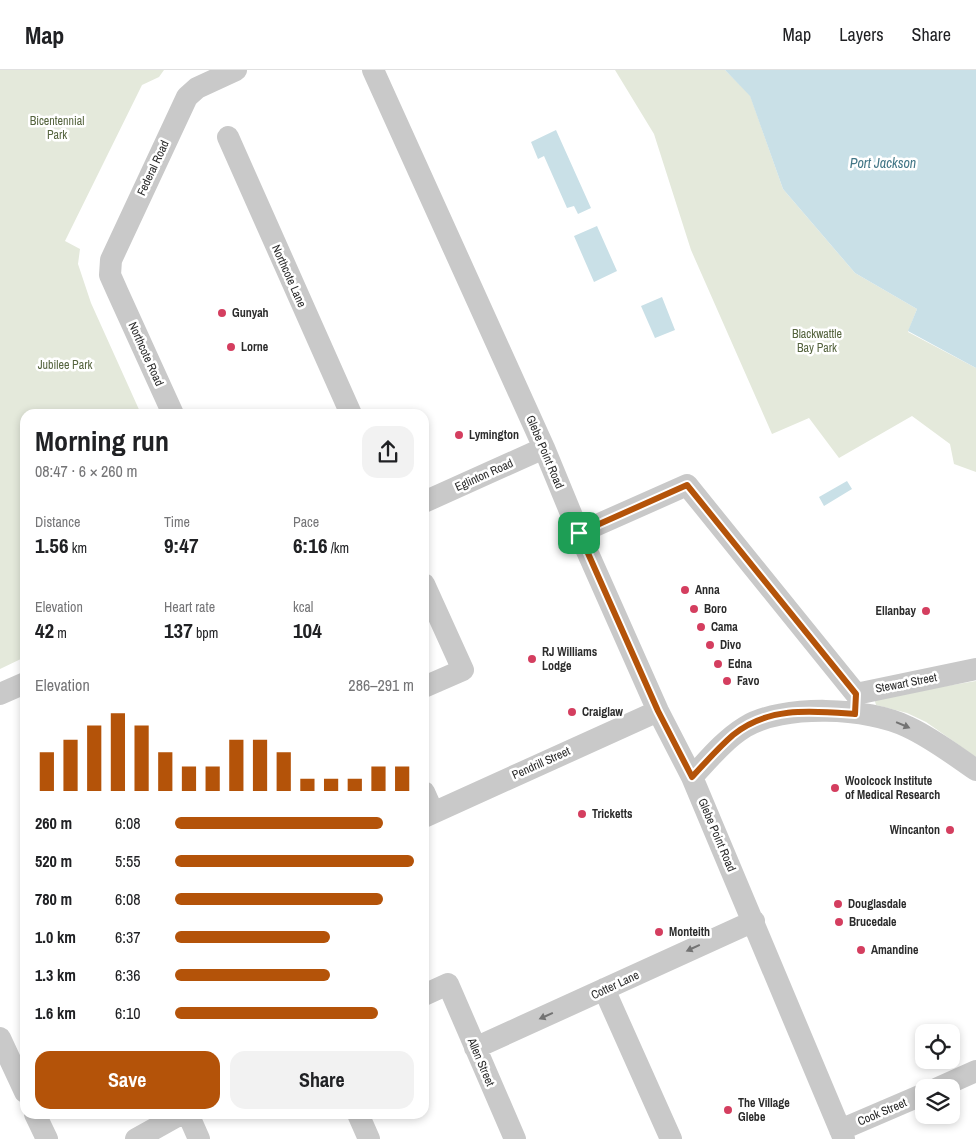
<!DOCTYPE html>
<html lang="en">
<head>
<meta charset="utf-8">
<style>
	:root { --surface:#fff; --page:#f2f2f2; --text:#202124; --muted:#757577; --line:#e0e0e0; --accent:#b45309 }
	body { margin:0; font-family:"Archivo Narrow",sans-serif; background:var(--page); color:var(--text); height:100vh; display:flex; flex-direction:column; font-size:19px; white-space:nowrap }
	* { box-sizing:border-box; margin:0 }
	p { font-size:16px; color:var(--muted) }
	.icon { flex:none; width:28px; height:28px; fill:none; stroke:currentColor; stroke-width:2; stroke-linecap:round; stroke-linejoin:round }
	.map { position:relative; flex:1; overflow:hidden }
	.side { position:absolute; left:20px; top:339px; width:409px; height:710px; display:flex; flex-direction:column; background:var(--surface); border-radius:15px; box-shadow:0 2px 8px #0003 }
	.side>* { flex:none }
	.controls { position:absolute; left:915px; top:954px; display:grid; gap:10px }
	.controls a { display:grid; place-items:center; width:45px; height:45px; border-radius:10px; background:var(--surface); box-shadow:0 2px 8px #0003; font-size:25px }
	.pin { position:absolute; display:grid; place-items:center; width:42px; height:42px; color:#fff; margin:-21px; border-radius:10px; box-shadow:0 2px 8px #0006 }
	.round { display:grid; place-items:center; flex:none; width:52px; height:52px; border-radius:15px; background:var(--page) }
	.summary { display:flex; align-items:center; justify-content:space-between; height:85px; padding:0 15px }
	h1 { font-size:28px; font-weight:800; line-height:38px }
	.stats { display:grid; grid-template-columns:repeat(3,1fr); gap:8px; height:85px; padding:5px 15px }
	.stats div { display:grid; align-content:center }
	.stats b { font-size:21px; font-weight:800 }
	.stats small { font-size:14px; font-weight:400 }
	.stats p { font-size:14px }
	.chart { height:140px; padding:10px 15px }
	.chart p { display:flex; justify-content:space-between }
	.chart svg { width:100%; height:90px; margin-top:5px; stroke:var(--accent); stroke-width:6 }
	.button { display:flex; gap:10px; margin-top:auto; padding:10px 15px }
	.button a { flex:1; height:58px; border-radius:15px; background:var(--accent); color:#fff; font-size:20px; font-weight:800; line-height:58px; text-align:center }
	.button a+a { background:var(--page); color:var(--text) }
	ul { padding:0 15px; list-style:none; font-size:16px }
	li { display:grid; grid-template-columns:80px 60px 1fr; align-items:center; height:38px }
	li i { height:12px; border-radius:6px; background:var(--accent) }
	header { display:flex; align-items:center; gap:30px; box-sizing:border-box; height:70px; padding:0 25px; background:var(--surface); border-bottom:1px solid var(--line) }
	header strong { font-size:24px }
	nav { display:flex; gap:28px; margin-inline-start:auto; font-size:18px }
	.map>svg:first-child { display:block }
</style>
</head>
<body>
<header>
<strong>Map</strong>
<nav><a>Map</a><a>Layers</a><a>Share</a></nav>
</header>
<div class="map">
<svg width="976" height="1069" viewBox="0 0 976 1069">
	<rect width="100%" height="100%" fill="#fff"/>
	<path fill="#e4e9db" d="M0,0H164L159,7L142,15L65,171L80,179L78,194L91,233L141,344H25V587L0,599Z
		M615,0H725L750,25L783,119L855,203L917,239L908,262L976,298V402L954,394L950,374L912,346L839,388L809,348L772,364L691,180L654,64Z
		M976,611V687L926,652L907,643L876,635L874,628Z"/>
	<path fill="#c9e0e7" d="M725,0H976V298L908,261L917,239L855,203L783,119L750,26Z
		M556,60L591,138L578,144L574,136L567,138L544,86L538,89L531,72Z
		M597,156L617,201L594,212L574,166Z
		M662,227L675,260L655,268L641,236Z
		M847,411L852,419L824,436L819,427Z"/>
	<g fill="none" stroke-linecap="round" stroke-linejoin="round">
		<path stroke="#c9c9c9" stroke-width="22" d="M373,0L544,378L579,463L658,641L692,707L844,1069
			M228,67L351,344
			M173,344L118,223L110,205L111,190L187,27L197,18L236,0
			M424,432L544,378
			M579,463L687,415L856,624
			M424,514L463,600L424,617
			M0,624L25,613
			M856,624L976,599
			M692,707C708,690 724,670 745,657C782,634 869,637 908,657C932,668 954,685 976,700
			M424,722L433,742
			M424,747L658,641
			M604,919L671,1069
			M424,925L448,914L515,1069
			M0,968L25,1022
			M475,978L754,851
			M938,1018L976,1001
			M35,1044L47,1069
			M188,1044L199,1069
			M358,1044L369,1069
			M840,1060L924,1024
			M136,1069L181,1044"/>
	</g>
	<defs><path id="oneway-solid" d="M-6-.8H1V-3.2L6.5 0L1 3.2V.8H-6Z" transform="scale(1.25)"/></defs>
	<g fill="#737373">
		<use href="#oneway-solid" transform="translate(903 655) rotate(23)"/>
		<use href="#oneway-solid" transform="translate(693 878) rotate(155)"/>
		<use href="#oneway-solid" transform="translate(546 946) rotate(156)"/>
	</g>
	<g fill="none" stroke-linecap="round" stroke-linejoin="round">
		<g stroke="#fff" stroke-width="10">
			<path id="route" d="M687,415L856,624L855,644C813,641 768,636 733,665C718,678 705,693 692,707L658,641L579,463Z"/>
		</g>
		<use href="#route" stroke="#b45309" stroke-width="6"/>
	</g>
	<g fill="#d43e5f" stroke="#fff" stroke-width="2">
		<circle cx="222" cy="243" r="5"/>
		<circle cx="231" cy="277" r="5"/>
		<circle cx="459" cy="365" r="5"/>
		<circle cx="685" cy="520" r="5"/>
		<circle cx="694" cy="539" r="5"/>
		<circle cx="926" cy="541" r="5"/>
		<circle cx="701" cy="557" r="5"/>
		<circle cx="710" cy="575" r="5"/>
		<circle cx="532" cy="589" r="5"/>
		<circle cx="718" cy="594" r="5"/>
		<circle cx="727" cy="611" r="5"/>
		<circle cx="572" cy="642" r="5"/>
		<circle cx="835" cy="718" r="5"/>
		<circle cx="582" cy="744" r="5"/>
		<circle cx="950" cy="760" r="5"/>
		<circle cx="838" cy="834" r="5"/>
		<circle cx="839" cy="852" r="5"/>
		<circle cx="659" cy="862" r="5"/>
		<circle cx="861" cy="880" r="5"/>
		<circle cx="728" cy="1040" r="5"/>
	</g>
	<g text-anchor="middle" stroke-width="5" stroke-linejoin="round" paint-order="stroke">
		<g font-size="12" fill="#55643e" stroke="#fff">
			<text x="57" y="55">Bicentennial<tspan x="57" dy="14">Park</tspan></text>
			<text x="817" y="268">Blackwattle<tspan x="817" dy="14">Bay Park</tspan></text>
			<text x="65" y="299">Jubilee Park</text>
		</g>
		<g font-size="12" fill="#2c2c2c" stroke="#fff">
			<text transform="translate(153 98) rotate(-65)" y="4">Federal Road</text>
			<text transform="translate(289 206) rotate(66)" y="4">Northcote Lane</text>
			<text transform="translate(146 284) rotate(66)" y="4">Northcote Road</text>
			<text transform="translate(545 382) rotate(67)" y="4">Glebe Point Road</text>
			<text transform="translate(484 405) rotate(-24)" y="4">Eglinton Road</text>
			<text transform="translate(906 613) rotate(-11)" y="4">Stewart Street</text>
			<text transform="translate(541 693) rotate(-24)" y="4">Pendrill Street</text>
			<text transform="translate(717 765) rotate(67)" y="4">Glebe Point Road</text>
			<text transform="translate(615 915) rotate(-25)" y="4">Cotter Lane</text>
			<text transform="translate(481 992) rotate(67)" y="4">Allen Street</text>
			<text transform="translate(882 1042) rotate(-23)" y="4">Cook Street</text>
		</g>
		<g font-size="12" font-weight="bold" fill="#2c2c2c" stroke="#fff" text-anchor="start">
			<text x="232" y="247">Gunyah</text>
			<text x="241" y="281">Lorne</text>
			<text x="469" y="369">Lymington</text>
			<text x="695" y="524">Anna</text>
			<text x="704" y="543">Boro</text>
			<text x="916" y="545" text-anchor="end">Ellanbay</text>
			<text x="711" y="561">Cama</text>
			<text x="720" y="579">Divo</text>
			<text x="542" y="586">RJ Williams<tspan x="542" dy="14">Lodge</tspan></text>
			<text x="728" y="598">Edna</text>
			<text x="737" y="615">Favo</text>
			<text x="582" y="646">Craiglaw</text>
			<text x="845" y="715">Woolcock Institute<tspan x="845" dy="14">of Medical Research</tspan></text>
			<text x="592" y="748">Tricketts</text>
			<text x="940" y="764" text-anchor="end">Wincanton</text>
			<text x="848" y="838">Douglasdale</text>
			<text x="849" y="856">Brucedale</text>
			<text x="669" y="866">Monteith</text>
			<text x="871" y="884">Amandine</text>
			<text x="738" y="1037">The Village<tspan x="738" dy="14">Glebe</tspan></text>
		</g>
		<g font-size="14" font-style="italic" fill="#427686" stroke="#fff">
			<text x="883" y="98">Port Jackson</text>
		</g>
	</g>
</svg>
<div class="controls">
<a><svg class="icon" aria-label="locate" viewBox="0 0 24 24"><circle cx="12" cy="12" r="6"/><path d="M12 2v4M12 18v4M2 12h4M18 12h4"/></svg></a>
<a><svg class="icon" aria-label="layers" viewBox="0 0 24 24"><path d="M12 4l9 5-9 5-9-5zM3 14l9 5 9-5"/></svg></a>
</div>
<div class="pin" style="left:579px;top:463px;background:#1e9e55"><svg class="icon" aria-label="arrive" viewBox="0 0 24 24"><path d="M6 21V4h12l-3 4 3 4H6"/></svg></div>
<section class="side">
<div class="summary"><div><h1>Morning run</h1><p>08:47 · 6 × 260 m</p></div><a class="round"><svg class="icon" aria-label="share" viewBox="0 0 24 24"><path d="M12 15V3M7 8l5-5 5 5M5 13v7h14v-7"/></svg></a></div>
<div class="stats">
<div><p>Distance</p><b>1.56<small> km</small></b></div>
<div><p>Time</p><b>9:47</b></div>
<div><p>Pace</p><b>6:16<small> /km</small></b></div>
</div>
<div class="stats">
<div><p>Elevation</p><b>42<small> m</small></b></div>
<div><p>Heart rate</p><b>137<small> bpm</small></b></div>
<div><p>kcal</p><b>104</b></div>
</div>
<div class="chart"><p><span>Elevation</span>286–291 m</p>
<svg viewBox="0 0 160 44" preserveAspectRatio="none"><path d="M5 44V25M15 44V19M25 44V12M35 44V6M45 44V12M55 44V25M65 44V32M75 44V32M85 44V19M95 44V19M105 44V25M115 44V38M125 44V38M135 44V38M145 44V32M155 44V32"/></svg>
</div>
<ul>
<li><b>260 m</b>6:08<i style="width:87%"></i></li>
<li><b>520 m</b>5:55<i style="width:100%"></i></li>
<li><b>780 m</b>6:08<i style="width:87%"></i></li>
<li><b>1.0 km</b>6:37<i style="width:65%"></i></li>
<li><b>1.3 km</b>6:36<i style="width:65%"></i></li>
<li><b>1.6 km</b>6:10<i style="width:85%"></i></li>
</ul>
<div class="button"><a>Save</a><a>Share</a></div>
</section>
</div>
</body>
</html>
